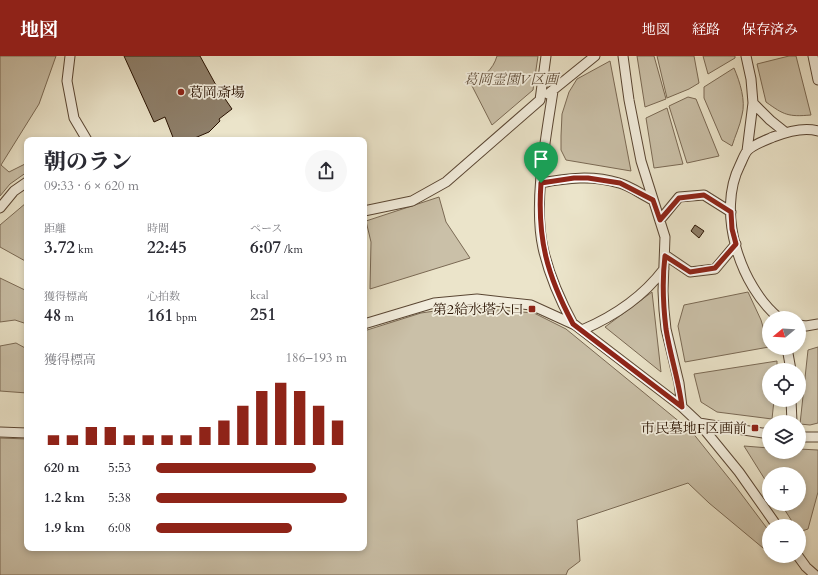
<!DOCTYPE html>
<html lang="ja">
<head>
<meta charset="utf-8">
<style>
	:root { --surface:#fff; --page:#f7f7f7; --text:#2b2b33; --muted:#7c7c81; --accent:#8f2418 }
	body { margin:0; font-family:Cardo,"Noto Serif JP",serif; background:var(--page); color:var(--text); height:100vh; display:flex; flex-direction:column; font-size:15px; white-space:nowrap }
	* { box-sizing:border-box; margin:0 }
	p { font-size:13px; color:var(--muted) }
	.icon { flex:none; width:22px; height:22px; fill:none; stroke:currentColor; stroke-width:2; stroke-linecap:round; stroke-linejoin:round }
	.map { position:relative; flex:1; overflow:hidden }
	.panel { position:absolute; left:24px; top:81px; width:343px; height:414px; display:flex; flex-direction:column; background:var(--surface); border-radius:8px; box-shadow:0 2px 6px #0003 }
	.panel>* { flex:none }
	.needle { width:26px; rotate:252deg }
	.fabs { position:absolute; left:762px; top:255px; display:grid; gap:8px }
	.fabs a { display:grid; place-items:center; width:44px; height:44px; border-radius:50%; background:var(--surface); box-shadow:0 2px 6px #0003; font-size:20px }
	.pin { position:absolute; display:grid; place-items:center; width:34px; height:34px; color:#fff; margin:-41px -17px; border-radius:50% 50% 50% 0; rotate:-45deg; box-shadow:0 0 4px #0007 }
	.pin .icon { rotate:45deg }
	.round { display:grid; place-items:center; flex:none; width:42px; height:42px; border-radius:21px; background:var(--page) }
	.summary { display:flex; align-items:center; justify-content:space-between; height:68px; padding:0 20px }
	h1 { font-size:22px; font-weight:800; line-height:30px }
	.stats { display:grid; grid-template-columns:repeat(3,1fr); gap:6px; height:68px; padding:4px 20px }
	.stats div { display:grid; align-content:center }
	.stats b { font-size:17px; font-weight:800 }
	.stats small { font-size:11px; font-weight:400 }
	.stats p { font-size:11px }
	.chart { height:112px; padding:8px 20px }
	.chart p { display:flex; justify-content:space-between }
	.chart svg { width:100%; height:72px; margin-top:4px; stroke:var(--accent); stroke-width:6 }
	ul { padding:0 20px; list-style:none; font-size:13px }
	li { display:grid; grid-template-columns:64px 48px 1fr; align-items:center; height:30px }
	li i { height:10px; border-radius:5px; background:var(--accent) }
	header { display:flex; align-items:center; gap:24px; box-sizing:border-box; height:56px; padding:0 20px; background:var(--accent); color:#fff }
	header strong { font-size:19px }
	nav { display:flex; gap:22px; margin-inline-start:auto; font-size:14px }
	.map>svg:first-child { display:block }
</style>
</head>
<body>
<header>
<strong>地図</strong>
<nav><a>地図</a><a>経路</a><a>保存済み</a></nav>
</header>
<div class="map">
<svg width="818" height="519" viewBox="0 0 818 519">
	<rect width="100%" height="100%" fill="#ebe4ca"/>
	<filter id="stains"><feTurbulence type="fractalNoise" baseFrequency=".005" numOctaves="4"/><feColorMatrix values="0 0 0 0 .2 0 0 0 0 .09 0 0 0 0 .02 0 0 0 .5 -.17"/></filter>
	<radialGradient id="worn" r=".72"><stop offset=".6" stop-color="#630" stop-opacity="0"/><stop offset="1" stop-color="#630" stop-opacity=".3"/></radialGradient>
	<path fill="#cac0a8" stroke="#7a6954" d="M0,0H56L39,48L1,109L9,116L27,107V116L10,128L0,140Z
		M497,0H538L533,34L492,69L471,28C483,21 493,14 497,0Z
		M637,0H654L666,43L645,51Z
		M657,0H694L699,27L689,33L667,42Z
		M703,0H735V2L708,18Z
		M789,0H796L811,59C788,61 784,59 766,46L757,8Z
		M610,5L631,115L566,104L561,94V80L562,58L569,36L577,23Z
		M734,12C740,26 746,45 742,59C740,70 735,80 732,90L722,84L704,42V31Z
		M688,41L696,43L719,100L687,107L669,50Z
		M667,52L683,108L654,112L646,62Z
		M439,141L446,166L470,202L370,233L371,186L366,165Z
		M26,147H27V206L0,191V169Z
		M0,222L27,235V268L15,264L0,266Z
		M652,236L661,316L605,271Z
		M748,236L761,264L769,291L685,306L678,270L684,249Z
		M463,251L534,257L566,273L692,376L736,431L769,475V497L709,447L688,427L577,464L580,505L568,514L566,519H0V382L27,383V492H364V275L421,257Z
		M16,287L27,293V337L0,335V290Z
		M818,291V367L810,369L800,368L808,294Z
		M777,305V314H769V344H774L772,363L717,356L701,346L694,318Z
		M744,390L769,392V396H799V393L818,394V436L808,473L799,476V470H795L781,448H799V418H769V430Z"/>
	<path fill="#8e7f6a" stroke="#291201" d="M124,0H200L217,31L232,53L219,63L220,65L209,76L190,84H174L165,61L154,66Z
		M695,169L704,175L699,182L691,175Z"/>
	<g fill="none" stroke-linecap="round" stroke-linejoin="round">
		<g stroke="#5a4633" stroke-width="11">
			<path id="minor" d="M70,0L67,25L74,62L87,84
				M623,0L629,44L641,105L665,181L663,235L664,254L666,273L679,327L682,351
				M746,0L751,23L753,47L747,95
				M813,0L818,24
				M553,35C546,81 533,147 543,192C549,219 560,244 573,268
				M548,38L595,0
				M753,47L770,64L785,76
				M541,127C567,122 593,119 619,127C631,130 642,139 653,144
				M0,152L14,135L27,126
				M364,155L412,145L446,126L540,44L546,0
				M660,164L679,141L704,139L731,156
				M665,199L690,216L715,213L736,188
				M779,262C740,230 716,156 740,109C742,105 744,99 747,95C752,89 766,84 773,81C786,76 805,71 818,75
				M364,268L434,247L477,243L531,249L575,269L682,351L699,367L739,416L777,470
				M799,269L806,270L818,268
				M582,274C615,260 642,242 664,213
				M787,292L791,314
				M791,344L792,366
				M699,367L769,378
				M0,376L27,377
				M799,381H818
				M798,500L806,511L815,519"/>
		</g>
		<use href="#minor" stroke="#f2eddd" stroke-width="9"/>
	</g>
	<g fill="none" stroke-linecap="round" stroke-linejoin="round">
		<g stroke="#fff" stroke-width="8">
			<path id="route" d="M574,122H588L620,127L653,144L660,164L679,142L704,139L731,156L732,173L736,188L715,212L690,216L665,200C662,224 663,248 666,273C670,299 679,325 682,351L573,268C547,219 537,183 541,127Z"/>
		</g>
		<use href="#route" stroke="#8f2418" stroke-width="5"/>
	</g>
	<g fill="#8f2418" stroke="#f2eddd" stroke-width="1.5">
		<circle cx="181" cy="36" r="4"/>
		<rect x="528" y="249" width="8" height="8" rx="2"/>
		<rect x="751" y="368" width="8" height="8" rx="2"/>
	</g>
	<g text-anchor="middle" stroke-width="3.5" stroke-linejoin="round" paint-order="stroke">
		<g font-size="14" font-style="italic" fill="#614f3b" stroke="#f2eddd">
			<text x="511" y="28">葛岡霊園V区画</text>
		</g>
		<g font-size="14" fill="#291201" stroke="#f2eddd" text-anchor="end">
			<text x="189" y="41" text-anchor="start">葛岡斎場</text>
			<text x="524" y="258">第2給水塔入口</text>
			<text x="747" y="377">市民墓地F区画前</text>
		</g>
	</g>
	<rect width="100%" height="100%" filter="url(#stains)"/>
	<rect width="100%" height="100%" fill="url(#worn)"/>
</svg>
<div class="fabs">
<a><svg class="needle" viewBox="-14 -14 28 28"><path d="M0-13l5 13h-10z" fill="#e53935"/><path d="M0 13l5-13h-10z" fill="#7c7c81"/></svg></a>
<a><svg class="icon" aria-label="locate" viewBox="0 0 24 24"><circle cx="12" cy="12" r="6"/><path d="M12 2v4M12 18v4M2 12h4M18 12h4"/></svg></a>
<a><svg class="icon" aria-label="layers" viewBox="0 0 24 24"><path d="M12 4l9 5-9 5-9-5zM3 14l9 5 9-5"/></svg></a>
<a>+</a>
<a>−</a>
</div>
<div class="pin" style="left:541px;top:127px;background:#1e9e55"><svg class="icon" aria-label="arrive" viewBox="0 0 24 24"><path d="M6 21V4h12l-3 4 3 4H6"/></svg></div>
<section class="panel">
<div class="summary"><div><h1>朝のラン</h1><p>09:33 · 6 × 620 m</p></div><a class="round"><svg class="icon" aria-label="share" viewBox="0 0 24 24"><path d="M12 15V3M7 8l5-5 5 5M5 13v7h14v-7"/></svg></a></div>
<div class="stats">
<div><p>距離</p><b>3.72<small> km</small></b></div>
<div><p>時間</p><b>22:45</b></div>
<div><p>ペース</p><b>6:07<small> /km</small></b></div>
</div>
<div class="stats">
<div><p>獲得標高</p><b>48<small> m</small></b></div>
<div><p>心拍数</p><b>161<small> bpm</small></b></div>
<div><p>kcal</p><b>251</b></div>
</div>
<div class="chart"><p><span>獲得標高</span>186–193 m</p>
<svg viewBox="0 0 160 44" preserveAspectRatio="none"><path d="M5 44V38M15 44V38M25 44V33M35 44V33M45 44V38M55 44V38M65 44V38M75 44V38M85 44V33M95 44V29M105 44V20M115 44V11M125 44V6M135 44V11M145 44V20M155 44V29"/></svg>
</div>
<ul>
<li><b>620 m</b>5:53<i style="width:84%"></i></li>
<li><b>1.2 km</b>5:38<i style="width:100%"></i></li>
<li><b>1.9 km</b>6:08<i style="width:71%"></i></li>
</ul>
</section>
</div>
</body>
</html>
